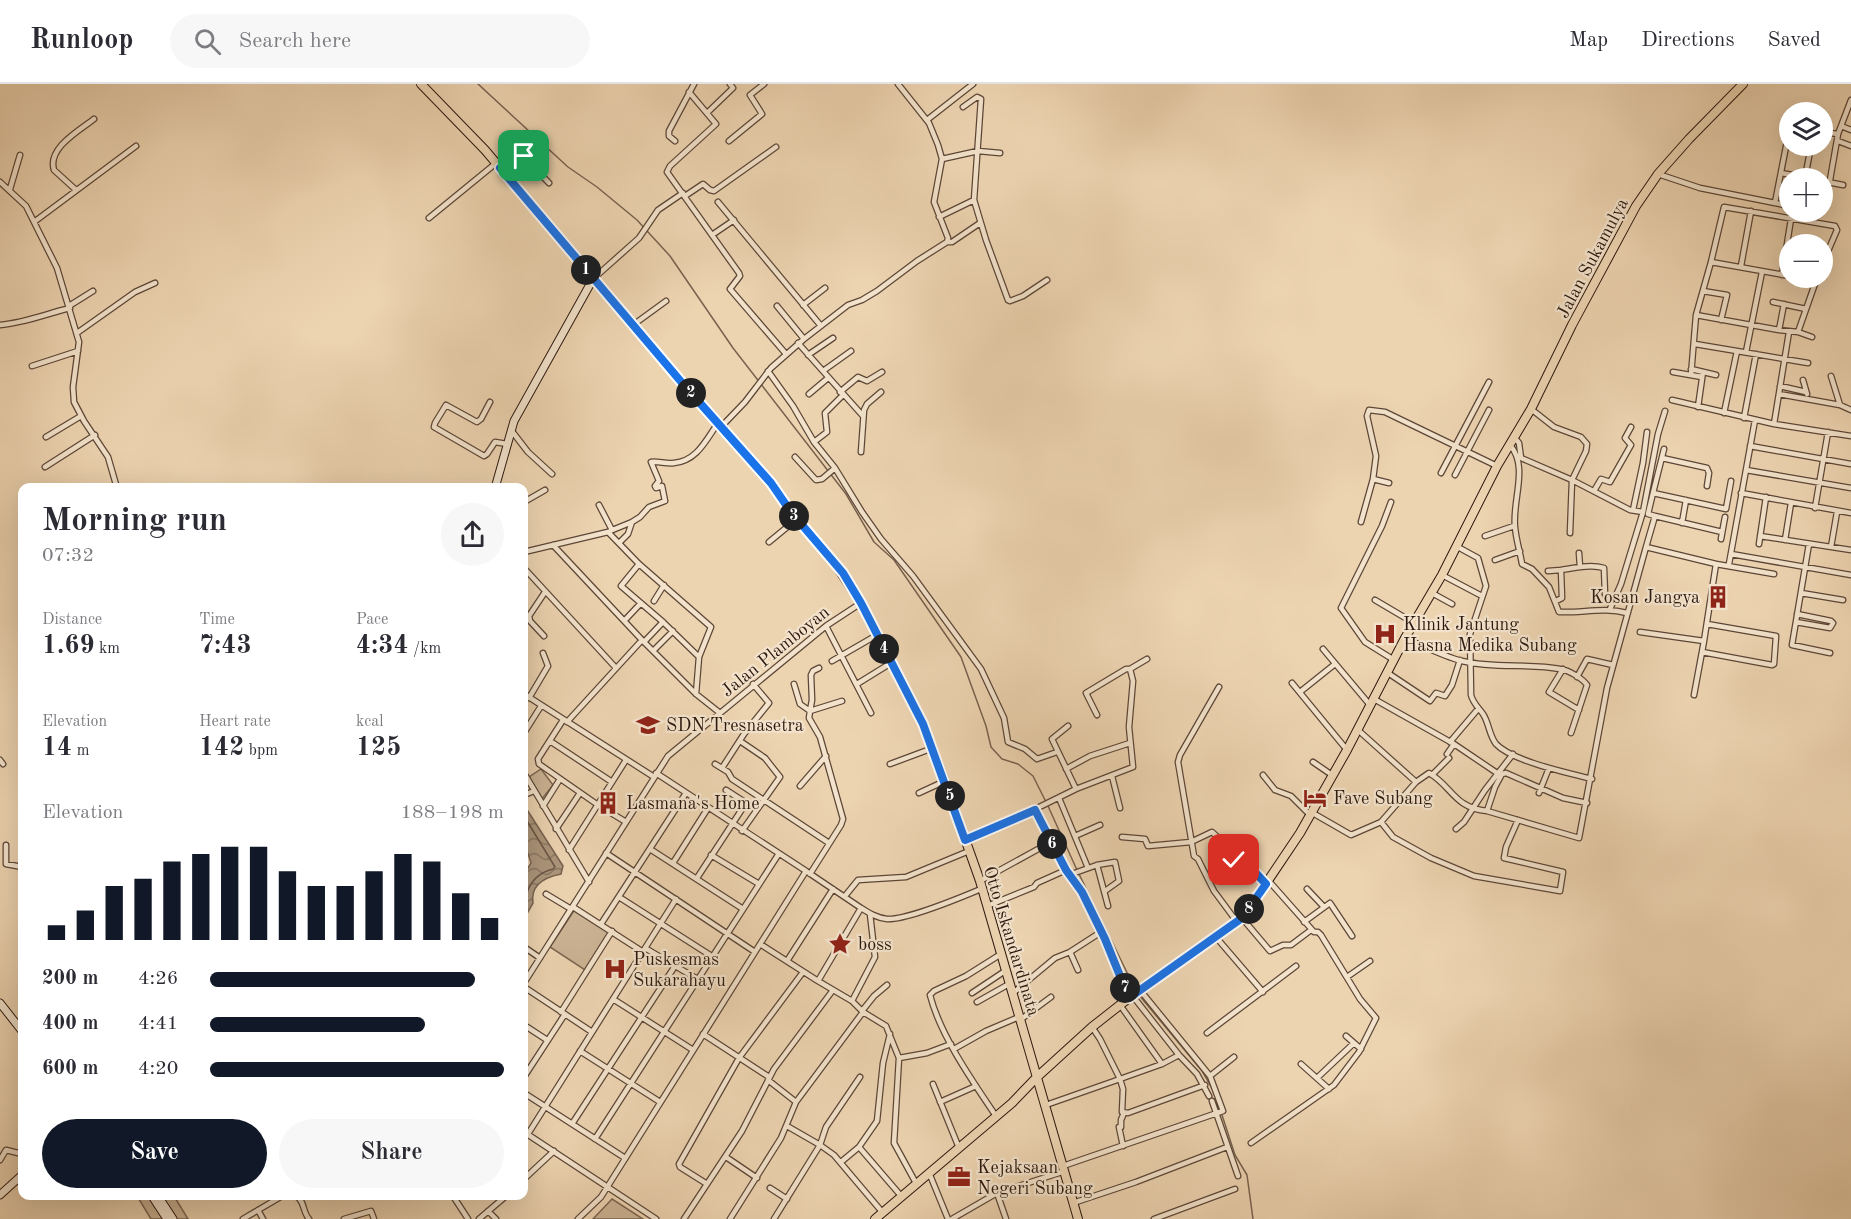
<!DOCTYPE html>
<html lang="en">
<head>
<meta charset="utf-8">
<style>
	:root { --surface:#fff; --page:#f7f7f7; --text:#2b2b33; --muted:#7c7c81; --line:#e1e1e2; --accent:#111827 }
	body { margin:0; font-family:"Old Standard TT",serif; background:var(--page); color:var(--text); height:100vh; display:flex; flex-direction:column; font-size:22px; white-space:nowrap }
	* { box-sizing:border-box; margin:0 }
	p { font-size:20px; color:var(--muted) }
	.icon { flex:none; width:33px; height:33px; fill:none; stroke:currentColor; stroke-width:2; stroke-linecap:round; stroke-linejoin:round }
	.map { position:relative; flex:1; overflow:hidden }
	.panel { position:absolute; left:18px; top:399px; width:510px; height:717px; display:flex; flex-direction:column; background:var(--surface); border-radius:12px; box-shadow:0 6px 24px #0002 }
	.panel>* { flex:none }
	.controls { position:absolute; left:1779px; top:18px; display:grid; gap:12px }
	.controls a { display:grid; place-items:center; width:54px; height:54px; border-radius:50%; background:var(--surface); box-shadow:0 6px 24px #0002; font-size:30px }
	.pin { position:absolute; display:grid; place-items:center; width:51px; height:51px; color:#fff; margin:-26px; border-radius:12px; box-shadow:0 3px 9px #0006 }
	.km { position:absolute; width:30px; height:30px; margin:-15px; border-radius:50%; background:#222; color:#fff; font-size:16px; line-height:30px; text-align:center }
	.round { display:grid; place-items:center; flex:none; width:63px; height:63px; border-radius:32px; background:var(--page) }
	.overview { display:flex; align-items:center; justify-content:space-between; height:102px; padding:0 24px }
	h1 { font-size:33px; font-weight:700; line-height:45px }
	.stats { display:grid; grid-template-columns:repeat(3,1fr); gap:9px; height:102px; padding:6px 24px }
	.stats div { display:grid; align-content:center }
	.stats b { font-size:26px; font-weight:700 }
	.stats small { font-size:16px; font-weight:400 }
	.stats p { font-size:16px }
	.chart { height:168px; padding:12px 24px }
	.chart p { display:flex; justify-content:space-between }
	.chart svg { width:100%; height:108px; margin-top:6px; stroke:var(--accent); stroke-width:6 }
	.button { display:flex; gap:12px; margin-top:auto; padding:12px 24px }
	.button a { flex:1; height:69px; border-radius:36px; background:var(--accent); color:#fff; font-size:24px; font-weight:700; line-height:69px; text-align:center }
	.button a+a { background:var(--page); color:var(--text) }
	ul { padding:0 24px; list-style:none; font-size:20px }
	li { display:grid; grid-template-columns:96px 72px 1fr; align-items:center; height:45px }
	li i { height:15px; border-radius:8px; background:var(--accent) }
	header { display:flex; align-items:center; gap:36px; box-sizing:border-box; height:84px; padding:0 30px; background:var(--surface); border-bottom:2px solid var(--line) }
	header strong { font-size:28px }
	nav { display:flex; gap:33px; margin-inline-start:auto; font-size:21px }
	.search { width:420px; height:54px; background:var(--page); display:flex; align-items:center; gap:15px; box-sizing:border-box; padding:0 21px; border-radius:33px; color:var(--muted); font-size:22px }
	.map>svg:first-child { display:block }
</style>
</head>
<body>
<header>
<strong>Runloop</strong>
<div class="search"><svg class="icon" aria-label="search" viewBox="0 0 24 24"><circle cx="10" cy="10" r="6"/><path d="M15 15l6 6"/></svg>Search here</div>
<nav><a>Map</a><a>Directions</a><a>Saved</a></nav>
</header>
<div class="map">
<svg width="1851" height="1135" viewBox="0 0 1851 1135">
	<defs>
		<pattern id="water-waves" width="16" height="10" patternUnits="userSpaceOnUse" patternTransform="scale(1.5)"><rect width="16" height="10" fill="#ab947a"/><path d="M0 5q4-4 8 0t8 0" fill="none" stroke="#8b7862"/></pattern>
	</defs>
	<rect width="100%" height="100%" fill="#edd4b1"/>
	<filter id="stains"><feTurbulence type="fractalNoise" baseFrequency=".00333" numOctaves="4"/><feColorMatrix values="0 0 0 0 .2 0 0 0 0 .09 0 0 0 0 .02 0 0 0 .5 -.17"/></filter>
	<radialGradient id="worn" r=".72"><stop offset=".6" stop-color="#630" stop-opacity="0"/><stop offset="1" stop-color="#630" stop-opacity=".3"/></radialGradient>
	<path fill="#ccb495" stroke="#7c6652" stroke-width="1.5" d="M541,685L553,701L542,715L529,693Z
		M575,825L610,848L585,886L550,863Z
		M137,1112H174L188,1135H151Z
		M612,1115L643,1135H593Z"/>
	<path fill="url(#water-waves)" stroke="#78624f" stroke-width="1.5" d="M524,721L563,782L561,790C546,793 530,800 533,819L524,835V791L531,779L524,757Z"/>
	<g fill="none" stroke-linecap="round" stroke-linejoin="round">
		<path stroke="#6b5644" stroke-width="1.5" d="M524,732L555,783L553,785C541,788 531,796 527,809C525,815 527,818 524,824"/>
		<path stroke="#78624f" stroke-width="1.5" d="M478,0L568,83L597,103L637,136L670,172L733,264L846,410L874,458L894,476L961,573L986,642L991,663L1002,675L1018,680L1033,692L1046,718
			M1048,722L1077,786
			M1079,790L1135,905
			M1139,911L1202,987L1212,1004
			M1222,1031L1235,1071L1247,1091L1253,1135"/>
		<g stroke="#5c4637" stroke-width="7">
			<path id="street" d="M689,8L716,40L670,82L667,88L739,189L740,192L730,205L786,270
				M963,23L977,13L981,15L974,116L986,156L1008,216L1010,217L1023,212L1047,196
				M707,29L733,4L730,0
				M927,36L973,0
				M1841,42L1851,46
				M1822,48L1838,50
				M675,57L669,52V47L694,0
				M729,57L762,30L750,11L764,0
				M1838,57L1851,62
				M942,75L978,67L1000,69
				M500,84L516,72L522,71L549,99
				M1781,89L1809,94
				M1658,90L1700,104L1775,119L1790,42
				M1805,94L1811,62
				M1830,96L1838,50L1851,16
				M1822,97L1843,101
				M0,98L26,122L57,184L79,258L73,303L74,318L84,337L108,373L117,404
				M10,105L20,71
				M76,106L54,86C47,64 80,46 94,35
				M685,112L703,100L710,106L714,107L776,63
				M718,118L821,242
				M1775,119L1790,122
				M939,133L974,116
				M429,134L495,80
				M34,138L136,62
				M712,151L734,136
				M947,158H952L980,139
				M1711,178L1790,192
				M1741,182L1751,127
				M1782,191L1791,135
				M1796,194L1816,197
				M593,195L639,154L658,126L683,109
				M1703,207L1727,211L1721,236
				M1773,218L1806,225
				M803,221L825,204
				M69,222L93,207
				M777,222L804,255
				M1696,231L1779,246L1798,248L1812,253
				M0,241C24,239 46,230 70,224
				M633,241L666,217
				M1779,246L1784,220
				M1798,248L1817,194
				M77,249L135,208L155,199
				M798,259L863,332
				M1695,260L1808,279
				M1746,268L1762,188
				M808,271L833,254
				M32,282L78,267
				M1691,285L1716,291
				M768,287L793,322L814,358L835,384L862,428L881,455L913,492L981,585L1004,634L1008,658L1025,665L1037,675L1057,668
				M823,287L851,267
				M1673,288L1702,293
				M1691,291L1696,231L1711,178L1724,123L1835,142L1837,146L1822,181
				M1831,292L1840,321
				M1803,296L1807,310
				M1780,302L1806,308
				M840,308L858,293L867,297L882,288
				M809,310L828,294
				M1779,310L1840,321L1851,326
				M1672,316L1774,340L1851,352
				M490,318L481,335L477,338L446,321L435,339L434,343L484,372L487,370L495,358L507,360
				M1698,323L1703,288
				M1531,325L1554,343L1581,353L1587,360L1586,367L1572,396L1570,449
				M1724,329L1737,267
				M1744,334L1756,270
				M1774,340L1789,248
				M721,343L745,318L771,284L804,255L848,221L862,216L877,207L917,177L947,158L948,154L934,118L942,75L938,61L929,39L898,0
				M511,346L528,368L552,390
				M46,353L81,332
				M1514,353L1519,359L1521,374L1572,396L1630,426L1643,428L1658,350L1665,327
				M814,358L827,348L825,329L843,311
				M1510,361C1529,383 1512,416 1515,443C1516,455 1520,468 1522,480L1532,485L1549,503L1559,528C1583,529 1604,523 1627,529
				M1750,362L1851,380
				M861,368L864,326L867,320L881,308
				M795,373L816,396L822,395L835,384
				M1662,374L1707,384L1709,389L1707,402
				M45,383L95,351
				M1746,386L1851,404
				M1441,389L1489,298
				M1455,391L1489,326
				M1373,395L1389,399
				M1594,407L1601,395L1610,398L1631,361L1625,354L1631,343
				M1653,409L1664,365
				M1741,409L1851,429
				M524,418L545,406
				M1391,418L1382,442L1341,524L1365,558L1394,576
				M599,421L612,446
				M1815,424L1828,348
				M1633,426L1643,379L1647,348
				M1655,432L1648,430L1653,409L1726,425L1731,397
				M1361,438L1373,395L1376,372L1367,332L1369,326L1385,328L1497,382
				M1682,439L1686,416
				M610,447L632,438
				M1485,452L1514,442
				M1760,452L1851,466
				M1721,455L1725,433
				M1785,456L1791,419
				M769,458L797,435
				M619,459L628,450L632,438L640,433L649,423L665,417L662,402L656,404L655,402L659,397L651,378C658,377 666,380 674,379C697,377 706,356 718,339
				M1759,460L1766,413
				M1809,460L1792,561L1830,569
				M553,461L642,556L696,610L720,629
				M1456,462L1478,474L1486,502L1470,550L1471,611C1473,619 1478,623 1483,630C1489,639 1489,651 1496,660C1512,677 1568,689 1592,695
				M1646,463L1655,432L1722,448
				M1831,463L1837,428
				M524,468L608,448L639,480L711,543L699,573L696,610
				M1579,469L1580,483
				M1731,470L1851,491
				M1495,476L1520,467
				M639,480L621,502L663,538L699,573
				M1716,480L1774,490
				M1729,480L1755,336
				M524,484L616,584
				M1548,487L1561,486
				M1442,491L1482,512
				M1432,509L1452,520
				M1801,509L1843,516
				M1375,516L1414,539
				M654,517L664,501
				M1556,517L1562,514L1561,486C1574,484 1591,480 1604,484L1605,510
				M1610,525L1621,500L1643,428
				M625,536L641,519
				M1796,538L1830,544L1833,539L1831,537L1797,530
				M826,542L871,629
				M544,552L530,537L529,532L545,508
				M1405,554C1424,562 1442,572 1462,577C1495,585 1528,579 1560,585C1569,586 1583,595 1587,601L1571,649
				M644,558L663,538
				M1323,565L1370,621
				M653,567L673,547
				M1702,568L1772,581L1774,580L1776,552L1707,540
				M832,577L877,551
				M819,584L813,587L811,591L812,616L810,627L842,617
				M1563,585L1549,608L1579,626
				M1388,589L1430,617L1436,609L1445,612L1452,601L1460,576
				M1577,593L1587,575L1613,581
				M1292,599L1347,666
				M794,600L800,620L810,627L809,634L820,653L843,735L841,741L810,790
				M857,600L891,579
				M1219,603L1180,671L1178,678L1194,772L1198,775L1214,807L1237,838
				M1300,608L1335,580
				M524,610L654,693
				M1694,611L1704,557
				M529,614L548,582L543,569
				M1374,615L1454,660L1497,689
				M1097,631L1086,609L1126,585H1130
				M563,636L538,675L539,680L598,721L626,738
				M567,638L642,556
				M1068,642L1052,655L1076,705
				M1358,646L1416,698
				M524,649L541,622
				M550,657L612,698
				M740,657L765,674L780,693L742,747
				M1450,658L1478,625
				M1447,670L1454,660
				M0,676L3,680
				M1313,678L1332,691
				M715,680L728,688L732,695L829,759
				M890,680L933,664
				M722,684L744,650L769,619L753,600
				M1066,685L1090,672L1130,659
				M524,689L589,798
				M1433,690L1449,674
				M1263,691L1275,706L1291,712L1310,731
				M1112,692L1120,724
				M800,702L826,672
				M726,706L754,724
				M919,709L945,697
				M1539,709L1549,684
				M524,711L534,707
				M1059,714L1088,784
				M543,722L560,695
				M1035,726L1066,786L1081,808L1105,855L1129,914
				M1487,727L1495,703L1502,690L1506,689L1563,714L1587,719
				M1311,728L1351,751L1381,738L1393,753L1431,774L1474,792L1560,807L1563,788L1504,774L1506,763L1518,736
				M1381,738L1416,698L1429,689C1452,702 1454,724 1487,727L1579,754L1607,604L1646,463L1716,480L1704,557L1640,548
				M556,745L580,709
				M1456,745L1464,738L1485,706L1513,670
				M1075,752L1100,741
				M1122,753L1145,755L1148,762L1191,758L1212,748L1222,757L1232,775L1240,772L1266,800
				M965,756L1013,736L1076,705L1133,683L1129,643L1133,597L1130,585L1147,575
				M6,761V780L22,783
				M650,765L743,825
				M569,766L626,676
				M606,769L755,868
				M711,771L759,800
				M673,779L708,724
				M1097,781L1108,822
				M1069,791L1097,781L1115,778L1119,797L1105,807
				M697,794L746,719
				M980,797L1051,758
				M1307,805L1324,823
				M546,810L571,825
				M845,812L858,796L906,793L969,767
				M619,813L713,873
				M987,822L1034,803L1037,799L1066,786
				M573,823L643,868
				M861,824C869,829 877,834 887,835C907,836 962,813 981,805
				M1242,834L1270,867L1283,861H1291L1311,846
				M1304,838L1330,819L1352,852
				M601,840L686,709
				M1215,852L1263,908
				M760,860L818,897L861,824L806,787
				M524,863L540,874
				M645,864L699,896
				M1070,868L1078,886
				M787,877L833,805
				M1347,893L1370,877
				M818,897L852,917L863,928L886,942L899,974L894,1059L917,1101
				M524,899L668,672L826,542L861,519
				M524,903L592,948
				M1140,906L1210,992
				M972,909L1005,887
				M1013,909L1055,874L1070,868L1101,848
				M1132,911L1179,971L1197,990L1209,1012
				M613,915L693,966
				M852,917L875,873L870,830
				M977,918L1009,900
				M1120,921L1162,980
				M862,927L874,912L887,901
				M561,928L612,847
				M1020,936L1051,913
				M524,941L547,956
				M1207,949L1296,882
				M703,950L769,993
				M1346,952L1361,965
				M954,965L986,947L1019,933
				M580,967L660,1018
				M1179,971L1162,980L1120,995L1123,1005L1122,1028L1128,1029L1205,1001
				M899,974L927,969L951,960
				M1301,980L1329,1005
				M524,993L565,930
				M1317,994L1354,959
				M768,996L796,1018
				M933,1000L959,1064
				M524,1009L625,1074
				M1212,1017L1238,1092
				M940,1018L976,1002
				M1046,1021L1120,995L1100,955L1092,943
				M996,1032C973,998 940,951 930,911L934,907L966,892L1001,870
				M572,1040L675,882
				M787,1042L820,1061L834,1071L883,1129
				M524,1048L656,1135
				M528,1050L676,815
				M595,1055L778,771
				M1251,1059L1334,1001L1359,968L1376,934L1360,915L1321,851L1318,848H1314L1268,796
				M1123,1062L1119,1043H1121V1036L1124,1029
				M859,1063L902,1113
				M726,1073L757,1094
				M0,1076L6,1066L22,1070
				M841,1078L859,1063L877,1037L883,979L890,950
				M1063,1082L1223,1027L1210,992L1234,973
				M930,1091L948,1135
				M524,1095L554,1067
				M707,1100L680,1083L679,1080L739,974L803,888
				M770,1104L787,1115
				M997,1109L1006,1135
				M296,1112C305,1117 302,1127 309,1135
				M453,1112L468,1135
				M1073,1119L1136,1098L1227,1063
				M258,1126L263,1135
				M488,1127L496,1135
				M243,1135L282,1112
				M344,1135L371,1127L374,1135
				M479,1135L506,1112
				M578,1135L601,1113L806,787L656,689
				M684,1135L742,1047L774,985L833,906
				M730,1135L781,1054L796,1018L863,928
				M774,1135L820,1061L826,1043L860,993
				M952,1135L997,1109L1065,1087
				M1154,1135L1235,1105"/>
		</g>
		<g stroke="#2b170e" stroke-width="9">
			<path id="secondary" d="M495,404L514,337L593,195
				M0,919L22,947
				M0,1111L22,1091
				M152,1112L167,1135
				M158,1112L173,1135"/>
		</g>
		<g stroke="#2b170e" stroke-width="10">
			<path id="primary" d="M421,0L485,66L683,300L771,399L791,428L836,481L861,519L923,640L942,690L980,797L1078,1135
				M875,1135L1012,1019L1036,994L1092,943L1134,910L1242,834L1251,822L1300,749L1347,666L1405,554L1442,491L1497,382L1531,325L1572,241L1636,122L1658,90L1689,55L1743,0"/>
		</g>
		<use href="#street" stroke="#f3e3cc" stroke-width="4.5"/>
		<use href="#secondary" stroke="#f3e3cc" stroke-width="7"/>
		<use href="#primary" stroke="#edd4b1" stroke-width="8"/>
	</g>
	<g fill="none" stroke-linecap="round" stroke-linejoin="round">
		<g stroke="#fff" stroke-width="12">
			<path id="route" d="M524,72L518,71L500,84L683,300L771,399L791,428L843,489L861,519L923,640L965,756L1035,726L1066,786L1082,808L1105,855L1129,914L1242,834L1266,800L1240,772L1234,776"/>
		</g>
		<use href="#route" stroke="#1a73e8" stroke-width="8"/>
	</g>
	<defs>
		<g id="building-bare" transform="scale(1.8)"><path d="M-4-6H4V6H1V3H-1V6H-4ZM-2.5-4.3h1.7v1.8h-1.7ZM.8-4.3h1.7v1.8H.8ZM-2.5-1h1.7V.8h-1.7ZM.8-1h1.7V.8H.8Z" fill="#8f2418" stroke="#f3e3cc" stroke-width="2.5" paint-order="stroke"/></g>
		<g id="hospital-bare" transform="scale(1.8)"><path d="M-5-5h3v3.5h4V-5h3V5h-3V1.5h-4V5h-3Z" fill="#8f2418" stroke="#f3e3cc" stroke-width="2.5" paint-order="stroke"/></g>
		<g id="school-bare" transform="scale(1.8)"><path d="M0-5L7-2L0 1L-7-2ZM-4 1L0 2.5L4 1V4Q0 6-4 4Z" fill="#8f2418" stroke="#f3e3cc" stroke-width="2.5" paint-order="stroke"/></g>
		<g id="hotel-bare" transform="scale(1.8)"><path d="M-6-4.5h1.5V1H6V5H4.5V3h-9V5H-6ZM-4 0a1.8 1.8 0 1 1 3.6 0ZM.5 0V-2.5h3Q6-2.5 6 0Z" fill="#8f2418" stroke="#f3e3cc" stroke-width="2.5" paint-order="stroke"/></g>
		<g id="sight-bare" transform="scale(1.8)"><path d="M0-6L1.8-2.2L6-1.7L2.9 1.2L3.7 5.4L0 3.3L-3.7 5.4L-2.9 1.2L-6-1.7L-1.8-2.2Z" fill="#8f2418" stroke="#f3e3cc" stroke-width="2.5" paint-order="stroke"/></g>
		<g id="office-bare" transform="scale(1.8)"><path d="M-6-3h4V-5.5h4V-3h4V5H-6ZM-1-4.5V-3h2v-1.5ZM-6 0V1H6V0Z" fill="#8f2418" stroke="#f3e3cc" stroke-width="2.5" paint-order="stroke"/></g>
	</defs>
	<g fill-rule="evenodd">
		<use href="#building-bare" x="1718" y="513"/>
		<use href="#hospital-bare" x="1385" y="550"/>
		<use href="#school-bare" x="648" y="641"/>
		<use href="#hotel-bare" x="1315" y="714"/>
		<use href="#building-bare" x="608" y="719"/>
		<use href="#sight-bare" x="840" y="860"/>
		<use href="#hospital-bare" x="615" y="885"/>
		<use href="#office-bare" x="959" y="1093"/>
	</g>
	<g text-anchor="middle" stroke-width="4.5" stroke-linejoin="round" paint-order="stroke">
		<g font-size="18" fill="#2b170e" stroke="#f3e3cc">
			<text transform="translate(1592 174) rotate(-62)" y="6">Jalan Sukamulya</text>
			<text transform="translate(775 567) rotate(-39)" y="6">Jalan Plamboyan</text>
			<text transform="translate(1012 857) rotate(73)" y="6">Otto Iskandardinata</text>
		</g>
		<g font-size="18" fill="#2b170e" stroke="#f3e3cc" text-anchor="start">
			<text x="1700" y="519" text-anchor="end">Kosan Jangya</text>
			<text x="1403" y="546">Klinik Jantung<tspan x="1403" dy="21">Hasna Medika Subang</tspan></text>
			<text x="666" y="647">SDN Tresnasetra</text>
			<text x="1333" y="720">Fave Subang</text>
			<text x="626" y="725">Lasmana's Home</text>
			<text x="858" y="866">boss</text>
			<text x="633" y="881">Puskesmas<tspan x="633" dy="21">Sukarahayu</tspan></text>
			<text x="977" y="1089">Kejaksaan<tspan x="977" dy="21">Negeri Subang</tspan></text>
		</g>
	</g>
	<rect width="100%" height="100%" filter="url(#stains)"/>
	<rect width="100%" height="100%" fill="url(#worn)"/>
</svg>
<div class="controls">
<a><svg class="icon" aria-label="layers" viewBox="0 0 24 24"><path d="M12 4l9 5-9 5-9-5zM3 14l9 5 9-5"/></svg></a>
<a>+</a>
<a>−</a>
</div>
<div class="pin" style="left:524px;top:72px;background:#1e9e55"><svg class="icon" aria-label="arrive" viewBox="0 0 24 24"><path d="M6 21V4h12l-3 4 3 4H6"/></svg></div>
<div class="pin" style="left:1234px;top:776px;background:#d93025"><svg class="icon" aria-label="check" viewBox="0 0 24 24"><path d="M5 12l5 5 9-10"/></svg></div>
<b class="km" style="left:586px;top:186px">1</b>
<b class="km" style="left:691px;top:309px">2</b>
<b class="km" style="left:794px;top:432px">3</b>
<b class="km" style="left:884px;top:565px">4</b>
<b class="km" style="left:950px;top:712px">5</b>
<b class="km" style="left:1052px;top:760px">6</b>
<b class="km" style="left:1125px;top:904px">7</b>
<b class="km" style="left:1249px;top:825px">8</b>
<section class="panel">
<div class="overview"><div><h1>Morning run</h1><p>07:32</p></div><a class="round"><svg class="icon" aria-label="share" viewBox="0 0 24 24"><path d="M12 15V3M7 8l5-5 5 5M5 13v7h14v-7"/></svg></a></div>
<div class="stats">
<div><p>Distance</p><b>1.69<small> km</small></b></div>
<div><p>Time</p><b>7:43</b></div>
<div><p>Pace</p><b>4:34<small> /km</small></b></div>
</div>
<div class="stats">
<div><p>Elevation</p><b>14<small> m</small></b></div>
<div><p>Heart rate</p><b>142<small> bpm</small></b></div>
<div><p>kcal</p><b>125</b></div>
</div>
<div class="chart"><p><span>Elevation</span>188–198 m</p>
<svg viewBox="0 0 160 44" preserveAspectRatio="none"><path d="M5 44V38M15 44V32M25 44V22M35 44V19M45 44V12M55 44V9M65 44V6M75 44V6M85 44V16M95 44V22M105 44V22M115 44V16M125 44V9M135 44V12M145 44V25M155 44V35"/></svg>
</div>
<ul>
<li><b>200 m</b>4:26<i style="width:90%"></i></li>
<li><b>400 m</b>4:41<i style="width:73%"></i></li>
<li><b>600 m</b>4:20<i style="width:100%"></i></li>
</ul>
<div class="button"><a>Save</a><a>Share</a></div>
</section>
</div>
</body>
</html>
